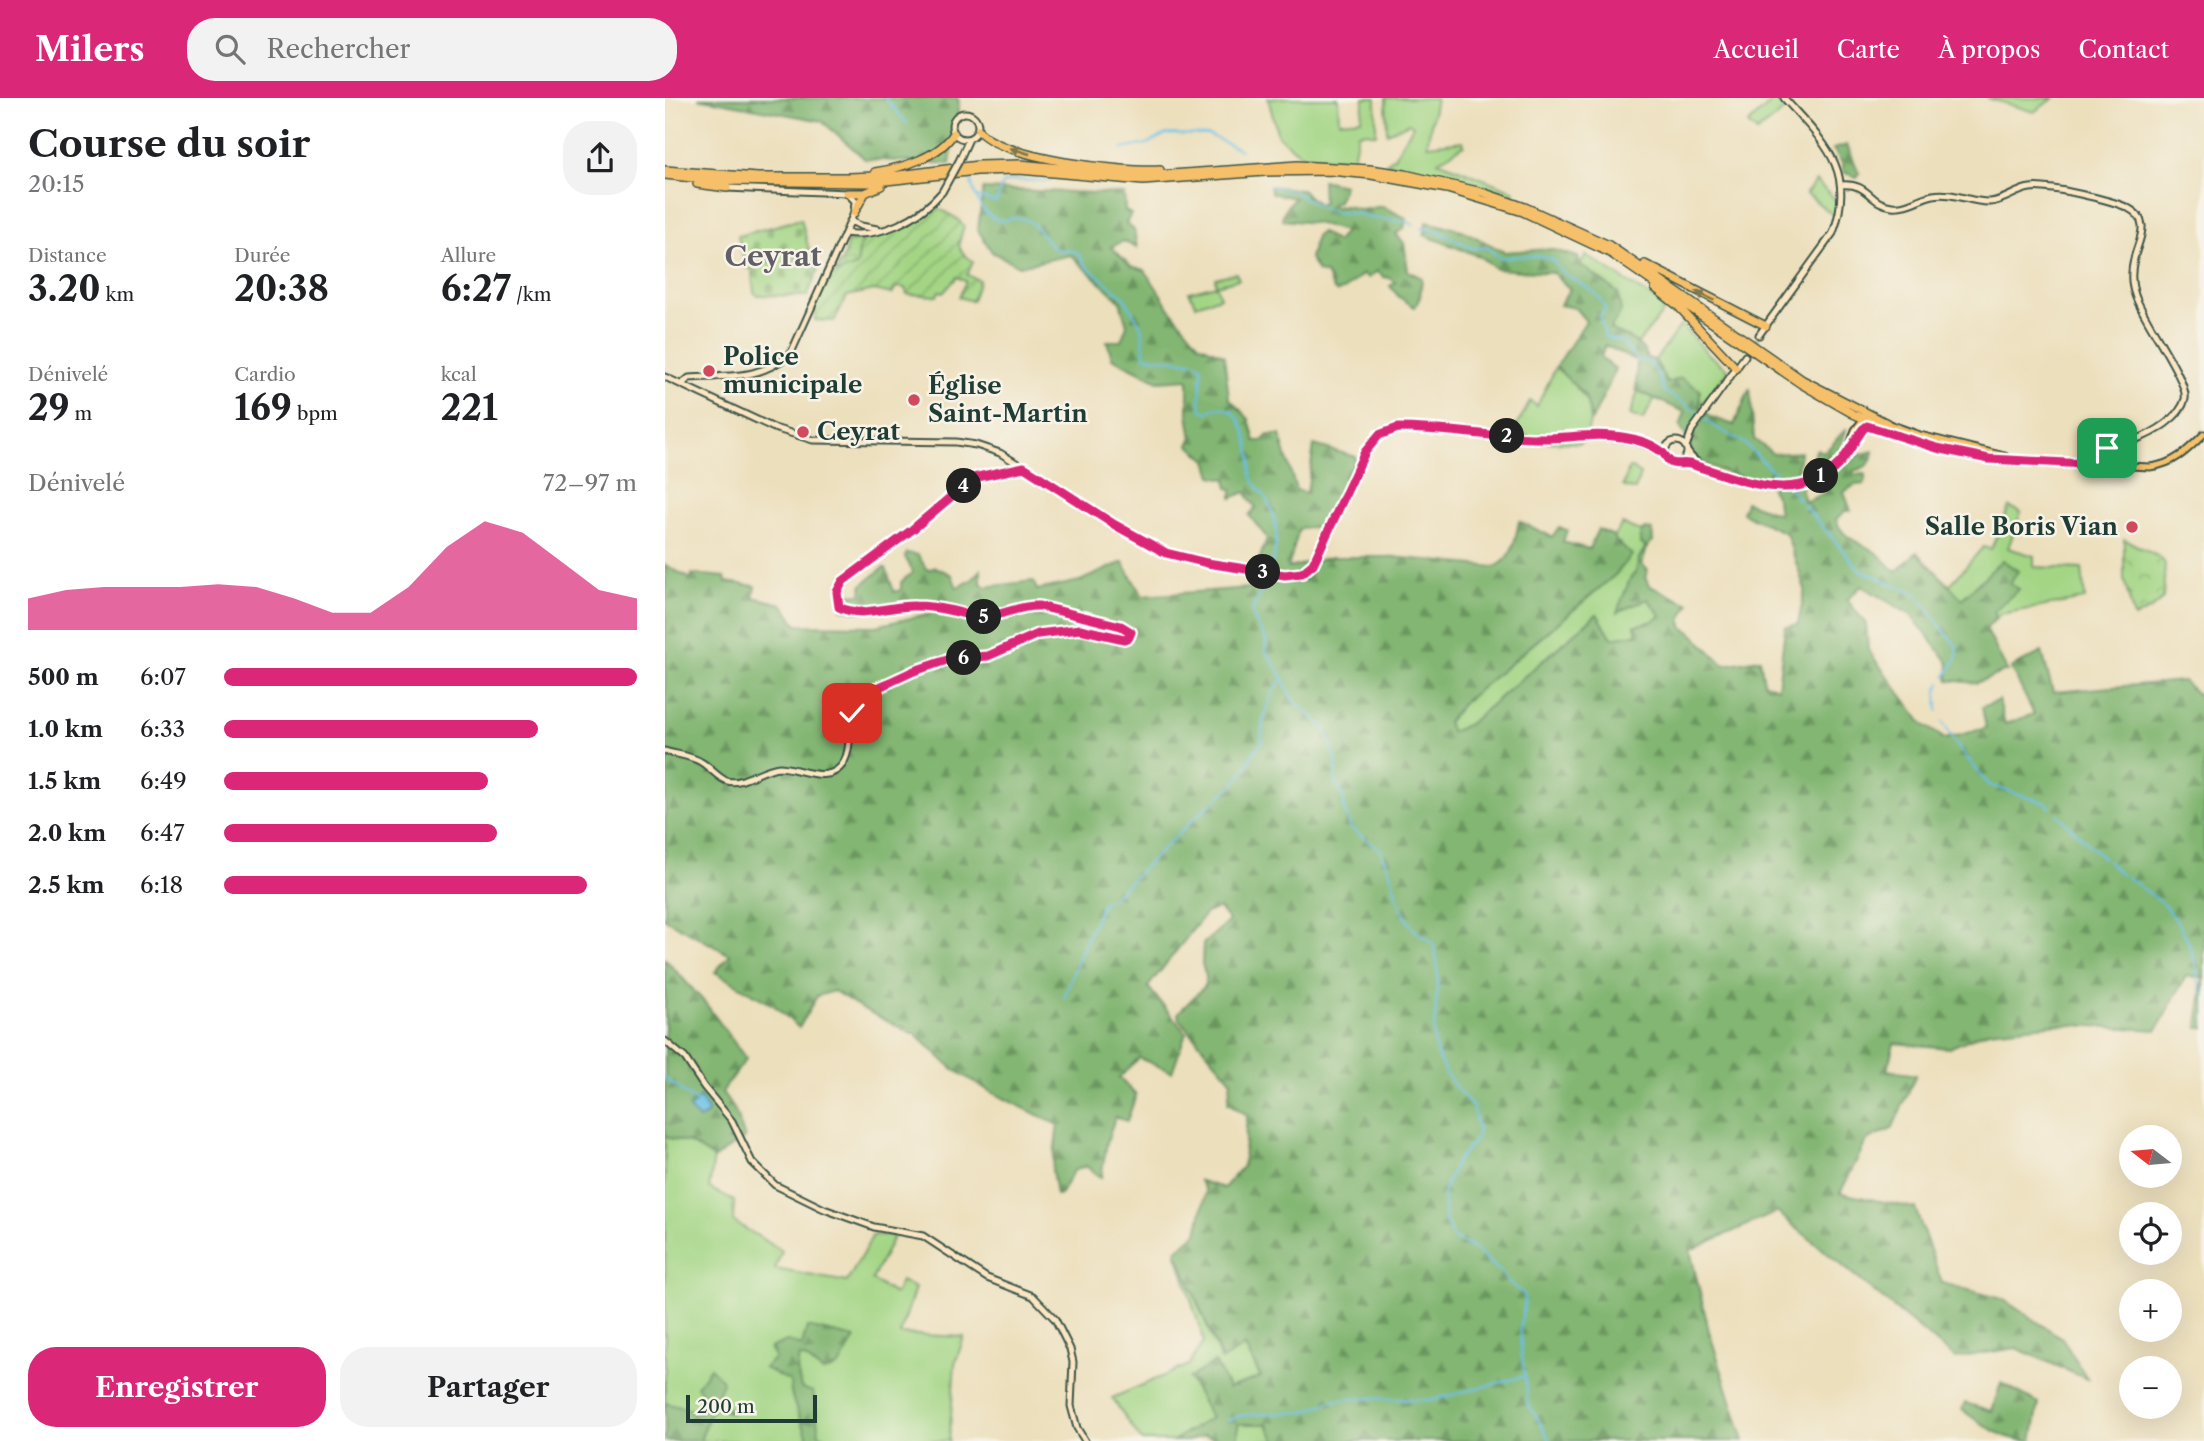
<!DOCTYPE html>
<html lang="fr">
<head>
<meta charset="utf-8">
<style>
	:root { --surface:#fff; --page:#f2f2f2; --text:#202124; --muted:#757577; --accent:#db2777 }
	body { margin:0; font-family:"Libre Caslon Text",serif; background:var(--page); color:var(--text); height:100vh; display:flex; flex-direction:column; font-size:26px; white-space:nowrap }
	* { box-sizing:border-box; margin:0 }
	p { font-size:23px; color:var(--muted) }
	.icon { flex:none; width:38px; height:38px; fill:none; stroke:currentColor; stroke-width:2; stroke-linecap:round; stroke-linejoin:round }
	.map { position:relative; flex:1; overflow:hidden }
	.drawer { display:flex; flex-direction:column; background:var(--surface); width:665px }
	.drawer>* { flex:none }
	.needle { width:46px; rotate:286deg }
	.buttons { position:absolute; left:1454px; top:1027px; display:grid; gap:14px }
	.buttons a { display:grid; place-items:center; width:63px; height:63px; border-radius:50%; background:var(--surface); box-shadow:0 7px 28px #0002; font-size:35px }
	.scale { position:absolute; left:21px; bottom:18px; width:131px; box-sizing:border-box; padding-left:7px; border:4px solid #1f3d34; border-top:0; font-size:19px; line-height:24px; white-space:nowrap; color:#1f3d34; -webkit-text-stroke:5px #f7f3e8; paint-order:stroke }
	.pin { position:absolute; display:grid; place-items:center; width:60px; height:60px; color:#fff; margin:-30px; border-radius:14px; box-shadow:0 4px 10px #0006 }
	.km { position:absolute; width:35px; height:35px; margin:-18px; border-radius:50%; background:#222; color:#fff; font-size:19px; line-height:35px; text-align:center }
	.round { display:grid; place-items:center; flex:none; width:74px; height:74px; border-radius:28px; background:var(--page) }
	.head { display:flex; align-items:center; justify-content:space-between; height:119px; padding:0 28px }
	h1 { font-size:38px; font-weight:700; line-height:52px }
	.metrics { display:grid; grid-template-columns:repeat(3,1fr); gap:10px; height:119px; padding:7px 28px }
	.metrics div { display:grid; align-content:center }
	.metrics b { font-size:35px; font-weight:700 }
	.metrics small { font-size:19px; font-weight:400 }
	.metrics p { font-size:19px }
	.chart { height:196px; padding:14px 28px }
	.chart p { display:flex; justify-content:space-between }
	.chart svg { width:100%; height:126px; margin-top:7px; fill:var(--accent); opacity:.7 }
	.primary-button { display:flex; gap:14px; margin-top:auto; padding:14px 28px }
	.primary-button a { flex:1; height:80px; border-radius:28px; background:var(--accent); color:#fff; font-size:28px; font-weight:700; line-height:80px; text-align:center }
	.primary-button a+a { background:var(--page); color:var(--text) }
	ul { padding:0 28px; list-style:none; font-size:23px }
	li { display:grid; grid-template-columns:112px 84px 1fr; align-items:center; height:52px }
	li i { height:18px; border-radius:9px; background:var(--accent) }
	header { display:flex; align-items:center; gap:42px; box-sizing:border-box; height:98px; padding:0 35px; background:var(--accent); color:#fff }
	header strong { font-size:33px }
	nav { display:flex; gap:38px; margin-inline-start:auto; font-size:24px }
	.search { width:490px; height:63px; background:var(--page); display:flex; align-items:center; gap:18px; box-sizing:border-box; padding:0 24px; border-radius:28px; color:var(--muted); font-size:26px }
	main { display:flex; flex:1; min-height:0 }
	.map>svg:first-child { display:block }
</style>
</head>
<body>
<header>
<strong>Milers</strong>
<div class="search"><svg class="icon" aria-label="search" viewBox="0 0 24 24"><circle cx="10" cy="10" r="6"/><path d="M15 15l6 6"/></svg>Rechercher</div>
<nav><a>Accueil</a><a>Carte</a><a>À propos</a><a>Contact</a></nav>
</header>
<main>
<section class="drawer">
<div class="head"><div><h1>Course du soir</h1><p>20:15</p></div><a class="round"><svg class="icon" aria-label="share" viewBox="0 0 24 24"><path d="M12 15V3M7 8l5-5 5 5M5 13v7h14v-7"/></svg></a></div>
<div class="metrics">
<div><p>Distance</p><b>3.20<small> km</small></b></div>
<div><p>Durée</p><b>20:38</b></div>
<div><p>Allure</p><b>6:27<small> /km</small></b></div>
</div>
<div class="metrics">
<div><p>Dénivelé</p><b>29<small> m</small></b></div>
<div><p>Cardio</p><b>169<small> bpm</small></b></div>
<div><p>kcal</p><b>221</b></div>
</div>
<div class="chart"><p><span>Dénivelé</span>72–97 m</p>
<svg viewBox="0 0 160 44" preserveAspectRatio="none"><path d="M0 44V33L10 30L20 29L30 29L40 29L50 28L60 29L70 33L80 38L90 38L100 29L110 15L120 6L130 10L140 20L150 30L160 33V44z"/></svg>
</div>
<ul>
<li><b>500 m</b>6:07<i style="width:100%"></i></li>
<li><b>1.0 km</b>6:33<i style="width:76%"></i></li>
<li><b>1.5 km</b>6:49<i style="width:64%"></i></li>
<li><b>2.0 km</b>6:47<i style="width:66%"></i></li>
<li><b>2.5 km</b>6:18<i style="width:88%"></i></li>
</ul>
<div class="primary-button"><a>Enregistrer</a><a>Partager</a></div>
</section>
<div class="map">
<svg width="1539" height="1343" viewBox="0 0 1539 1343">
	<defs>
		<pattern id="forest-firs" width="22" height="20" patternUnits="userSpaceOnUse" patternTransform="scale(1.75)"><rect width="22" height="20" fill="#82b672"/><path d="M5 1l3.5 6h-7zM16 11l3.5 6h-7z" fill="#6a955e"/></pattern>
		<pattern id="cemetery-stones" width="16" height="16" patternUnits="userSpaceOnUse" patternTransform="scale(1.75)"><rect width="16" height="16" fill="#a3d584"/><path d="M2 7V4a2 2 0 0 1 4 0v3zM10 15v-3a2 2 0 0 1 4 0v3z" fill="#84ae6d"/></pattern>
		<pattern id="park-crowns" width="20" height="18" patternUnits="userSpaceOnUse" patternTransform="scale(1.75)"><rect width="20" height="18" fill="#a3d584"/><path d="M2 6a3 3 0 1 1 6 0M12 15a3 3 0 1 1 6 0" fill="none" stroke="#84ae6d"/></pattern>
		<pattern id="garden-furrows" width="10" height="10" patternUnits="userSpaceOnUse" patternTransform="scale(1.75)"><rect width="10" height="10" fill="#a3d584"/><path d="M-1 1l2-2M0 10L10 0M9 11l2-2" fill="none" stroke="#84ae6d"/></pattern>
	</defs>
	<rect width="100%" height="100%" fill="#f7f3e8"/>
	<filter id="ink" filterUnits="userSpaceOnUse"><feTurbulence type="fractalNoise" baseFrequency=".0143" numOctaves="2"/><feDisplacementMap in="SourceGraphic" scale="14" xChannelSelector="R" yChannelSelector="G"/><feConvolveMatrix kernelMatrix="1 2 1 2 8 2 1 2 1" color-interpolation-filters="sRGB"/></filter>
	<filter id="wash" filterUnits="userSpaceOnUse"><feTurbulence type="fractalNoise" baseFrequency=".00686" numOctaves="4" result="noise"/><feDisplacementMap in="SourceGraphic" scale="28" xChannelSelector="R" yChannelSelector="G"/><feGaussianBlur stdDeviation="1.57" result="paint"/><feColorMatrix in="noise" values="0 0 0 0 0 0 0 0 0 0 0 0 0 0 0 0 0 1.4 0 .05"/><feComposite in="paint" operator="in"/></filter>
	<g filter="url(#wash)">
		<rect width="100%" height="100%" fill="#ecdfbc"/>
		<path fill="#a3d584" stroke="#61895c" stroke-width="2" d="M603,0H673L674,23L696,21L699,0H711V36L702,34L693,35L688,61L639,59L613,38Z
			M721,0H771L762,47L798,43L799,47L773,63L849,93L848,97L803,83L721,65L729,59L748,28L744,25L722,35Z
			M1111,0L1122,10L1092,34L1083,26Z
			M1322,0H1389L1369,14Z
			M1151,83L1173,104L1170,119L1141,95Z
			M921,157L990,202L1000,212L973,245L944,231L915,166Z
			M571,175L574,181L551,187L555,199L531,207L524,194L551,187L550,180Z
			M1016,227L1043,256L1064,272L1035,308L1002,285L990,262Z
			M891,269C908,286 933,305 923,331C921,338 920,341 915,345L884,344L848,335L865,303L872,308Z
			M973,293L990,300L978,322L965,317Z
			M964,370H968L975,376L970,392L958,388Z
			M1344,409L1356,414L1343,450L1369,458V469L1417,471L1420,501L1335,516L1329,522L1330,512L1297,501L1284,488L1318,449L1326,451Z
			M957,426L975,433V445L981,448C976,457 975,467 970,475C963,487 958,500 953,513L983,501L997,518L986,524L970,527L973,536L947,540L932,516L804,626L786,635L782,624L798,605L951,476L955,445L951,444L949,438Z
			M0,1039L25,1045L49,1060L44,1090L69,1103L68,1123L117,1153L110,1171L182,1184L208,1137H229L207,1182L230,1196L236,1183L250,1190L235,1236L299,1239L290,1266L284,1343H0Z
			M511,1153L556,1262L580,1248L596,1280L563,1290L524,1280L546,1320L508,1343H477L447,1300L524,1267L539,1243Z
			M573,1326H603L611,1343H573Z"/>
		<path fill="url(#forest-firs)" stroke="#507a53" stroke-width="2" d="M33,0H293L294,6L285,66L200,61L157,23Z
			M1182,47L1194,75L1192,79L1178,74V66L1168,51Z
			M657,82L679,87L673,103L667,106L668,109L682,108L697,112L717,108L741,120L739,130L731,136L739,145L743,173L757,180L755,199L750,209L734,199L725,188L730,185L725,180L719,179L712,173L704,180L698,176L680,191L672,194L669,192L661,176L653,174L645,160L651,138L656,134L672,144L680,133L651,125L618,122C616,113 624,106 630,100L606,95L605,88L637,92L654,107L658,104Z
			M318,91L459,96L460,113L466,116L461,125L469,132L472,150L458,143L446,149L466,168L480,172L505,211L534,246L559,257L564,300L584,321L590,343H597L603,337H615L631,392L642,395L649,347L691,359L660,427L634,431L623,470L666,459H728L829,469C849,462 850,441 854,423L887,439L894,429L902,432L898,444L924,451L933,431L949,438L951,444L967,457L951,476L798,605L782,624L786,634L804,626L932,516L947,540L972,536L970,527L986,524L996,518L983,501L952,514L965,481L971,473L974,460L981,449L975,445V433L978,434L979,431L987,432L988,443L983,447L977,467L983,472L980,480L985,488L1024,506L1016,522L1017,529L1026,534L1059,567L1095,561L1099,585L1113,590L1120,529L1133,526L1140,491L1121,435L1077,415L1081,404L1114,416L1112,401L1103,385C1075,379 1049,374 1026,356L1025,344L1015,329L1020,314L971,292L972,263L940,247L936,260L951,271L927,322L920,298L891,269L921,223L910,210L895,207L905,191L888,175L831,171L814,158L759,137L761,124L797,132L839,154L885,151L913,159L915,166L953,195L956,214L945,231C959,238 977,243 982,260L990,262L1002,285L1016,280L1035,292V308L1046,319L1069,327L1085,290L1089,341L1108,356L1135,354L1132,373L1140,404L1162,394L1165,378L1153,368L1149,356L1152,351L1157,354C1169,350 1171,338 1181,332L1172,360L1178,369L1191,358L1208,353C1208,366 1200,370 1188,373L1189,377L1200,376V386L1190,387L1179,394L1186,413H1180L1171,421C1176,442 1200,445 1214,457C1220,462 1225,468 1231,474L1252,454L1297,501L1337,462L1353,473L1345,486L1354,491L1330,512L1329,522L1321,531L1342,573L1311,585L1283,582L1284,565L1246,517L1196,488L1182,502L1201,526L1203,552L1258,626L1280,641L1321,630L1317,609L1334,602L1340,626L1369,616L1346,570L1377,554L1388,594L1518,583L1539,602V930H1533L1538,879L1521,878L1492,932L1393,926L1323,933L1284,950L1229,945L1222,972L1251,977L1227,1031L1202,1042L1175,1095L1250,1110L1277,1185L1337,1201L1397,1240L1422,1281L1351,1250L1290,1260L1112,1114L1025,1152L1044,1233L1079,1343H611L602,1326H573V1343H553L540,1337L524,1343H508L546,1320L524,1280L550,1264L563,1290L596,1279L580,1248L557,1262L511,1153L532,1135L541,1093L535,1083L559,1090L578,1068L582,1017L563,1005L566,982L514,921L513,915L540,888L541,878L537,866L538,846L564,823L554,810L541,815L483,889L521,935L507,974L474,960L454,980L471,997L462,1023L450,1019L442,1044L436,1080L421,1068L408,1073L395,1097H391L387,1072L393,1027L326,994L288,971L251,937L200,912L169,893L152,898L134,930L111,909L50,874L65,857L0,821V467L26,481L27,476L60,479L61,484L91,488L88,499L117,506L132,527L211,528L279,512L247,508L195,514L177,511L183,497L196,496L197,487L218,470H221L229,494L236,492V484L248,474L240,459L242,455L253,457L262,472L271,469L287,477L292,490L308,481L316,472V485L320,489L368,483L372,492L415,483L458,464L477,498L584,490L602,440L584,417L591,410L580,394L567,400V391L563,390L561,381L547,378L542,362L524,347L527,341L523,316V281L493,283L447,260L442,243H456L462,227L455,203L406,157L354,168L327,154L313,132Z
			M0,861L41,906L81,961L57,994L69,1011L80,1040L49,1060L25,1045L0,1039Z
			M142,1229L190,1240L174,1268L158,1274L140,1260L134,1258L132,1271L136,1290L148,1294L154,1336L161,1339L162,1343H144C138,1322 125,1305 125,1283L99,1270L110,1260L105,1250L122,1243L137,1248Z
			M45,1270L58,1283L53,1297L66,1315L50,1309L45,1315L35,1343H0V1305L35,1314L40,1300L32,1288Z
			M1336,1285L1374,1305L1367,1343C1339,1343 1318,1327 1297,1312L1300,1305L1327,1313Z"/>
		<path fill="url(#cemetery-stones)" stroke="#61895c" stroke-width="2" d="M136,121L144,152L153,172L142,198L92,197L89,194L87,171L81,170L73,138Z"/>
		<path fill="url(#park-crowns)" stroke="#61895c" stroke-width="2" d="M198,142V145L195,146L192,169L170,176L180,157L182,144Z
			M1459,441L1496,460L1500,466L1498,501L1486,511L1469,520L1459,481Z"/>
		<path fill="url(#garden-furrows)" stroke="#61895c" stroke-width="2" d="M273,110L291,120L299,128C292,150 291,150 308,164L302,177L314,182L307,203L294,199L301,183L292,179L279,194L274,193L272,198L242,196L240,190L231,189L227,196L209,192L182,198L169,223L150,222L151,215L147,214L163,178L192,168L195,146L198,145V137C214,134 233,132 248,124C257,119 262,111 273,110Z"/>
		<path fill="#69c0e6" stroke="#447e8d" stroke-width="2" d="M35,999L43,1013L42,1017L34,1021L24,1011Z"/>
		<g fill="none" stroke-linecap="round" stroke-linejoin="round">
			<path stroke="#69c0e6" stroke-width="2" d="M200,0H201
				M220,0L242,25
				M457,51L482,46L501,36L544,37L576,52
				M306,83C311,102 317,119 338,123C367,111 372,134 390,151L412,154L422,169L458,198L475,226L478,237L479,258L532,265L537,270L535,307L537,312L543,314C572,296 583,338 586,359C587,365 585,370 586,376C587,385 596,392 600,399C614,420 615,452 603,472
				M605,88L626,92L665,114L695,116L705,120L740,123L749,127
				M312,99L331,104L338,85L349,82L387,83
				M756,130L773,133L807,150H823L834,160C848,160 872,155 885,161C890,163 892,169 896,173C913,187 932,189 941,212L935,217L940,239L958,244L972,263H983L993,276L1000,294L1035,315
				M1040,320L1047,327L1079,345L1119,384
				M1125,391L1134,402
				M1138,406L1195,472L1252,497L1293,551L1292,560L1280,579
				M601,477L599,490L588,510V518L601,542V553L619,581L627,601L661,631L672,665L670,683L679,700V711L686,730L716,752C718,763 723,766 726,777C731,797 735,813 748,830C754,838 764,839 769,848C776,875 771,902 769,929C766,961 788,988 808,1009L813,1033L810,1042L793,1061L780,1089L778,1097L780,1123L788,1140L809,1151L838,1176L842,1184L859,1196C862,1207 857,1214 856,1225C854,1248 859,1271 862,1294C859,1308 868,1311 873,1321C877,1328 881,1336 885,1343
				M1273,613L1272,593L1276,585
				M1277,623L1291,646L1324,687L1381,705L1386,710
				M1392,716L1438,760
				M1443,763L1450,771
				M1452,773L1457,777
				M1462,779L1496,804
				M447,800L521,729C537,710 558,700 573,681C583,670 586,653 597,644C595,628 605,590 619,581
				M1498,806C1525,835 1529,858 1536,895
				M399,900L417,851L438,804L443,802
				M0,980L31,1004
				M563,1322L578,1317L640,1314L667,1303L698,1300L767,1302L860,1278"/>
		</g>
	</g>
	<g filter="url(#ink)">
		<g fill="none" stroke-linecap="round" stroke-linejoin="round">
			<path stroke="#c3bfa1" stroke-width="5" stroke-dasharray="5 2.5" stroke-linecap="butt" d="M1080,258L1094,237"/>
			<g stroke="#3e5548" stroke-width="9">
				<path id="secondary" d="M287 28a13 13 0 1 1 26 0a13 13 0 1 1-26 0Z
					M294,63L304,41
					M1176,87C1204,84 1204,106 1227,108C1242,110 1254,100 1268,97C1288,93 1306,105 1325,104C1339,103 1351,92 1365,90C1381,87 1447,102 1463,110C1488,123 1473,142 1469,161C1466,173 1466,186 1470,197C1477,220 1524,283 1520,301C1516,319 1489,335 1472,341C1462,344 1452,345 1442,350L1439,358L1440,367
					M185,123L196,128L212,131
					M180,135C215,141 255,120 277,94
					M1094,237L1168,135C1192,71 1158,44 1119,0
					M0,279L109,330L148,342L291,344L311,347L335,355L468,437L501,455L542,465L620,477L637,475L648,466L700,354C712,336 724,329 745,330C788,334 831,340 874,340C921,341 956,331 1000,356
					M17,286L24,280C63,277 94,283 126,255L189,115L190,103L182,95L62,90
					M1000 354a11 11 0 1 1 22 0a11 11 0 1 1-22 0Z
					M1021,349L1027,332L1080,258
					M1022,353C1032,369 1050,375 1068,381C1109,394 1160,392 1185,351
					M0,653C12,657 25,657 36,664C45,669 53,680 62,683C76,688 98,670 114,669C134,669 165,689 179,664C190,643 178,616 197,598L249,573L285,561L323,558L373,536L415,531L459,541L464,539L465,534L463,530L374,508C355,508 338,517 320,519C309,519 298,515 288,513C275,510 262,508 249,508C225,507 197,521 174,509L172,494L178,483L248,431L304,383C320,373 341,376 359,369
					M0,943L20,960L39,989L67,1023L87,1064L110,1087L159,1111L209,1129L258,1138L322,1180L368,1198L390,1221L405,1251L408,1264L406,1308L412,1330L420,1343"/>
			</g>
			<g stroke="#3e5548" stroke-width="9">
				<path id="primary" d="M1219,324L1255,337L1340,358
					M1244,341L1272,350L1324,361L1485,369C1509,366 1522,353 1539,336
					M1185,347L1190,332L1199,320
					M1185,351L1202,328L1222,334"/>
			</g>
			<g stroke="#3e5548" stroke-width="10">
				<path id="highway" d="M313,32C336,61 457,74 495,72
					M0,72L93,79H184L234,77L313,67L355,66L478,78L632,67L705,71L740,76L817,94L860,109L944,147L1138,282L1222,325
					M210,74C237,70 274,59 289,35
					M0,77L54,83L203,85L312,73L354,72L478,83L600,74L665,73L706,77L782,91L858,114L945,155L1136,286L1188,316L1248,342
					M32,86L62,90
					M182,95H200
					M189,115L200,95L216,88
					M980,166L1101,228
					M990,190L1013,208L1071,270"/>
			</g>
			<use href="#secondary" stroke="#fbe6c4" stroke-width="5"/>
			<use href="#primary" stroke="#f6c06b" stroke-width="5"/>
			<use href="#highway" stroke="#f6c06b" stroke-width="7"/>
			<g stroke="#3e5548" stroke-width="9" stroke-linecap="butt">
				<path id="secondary-bridge" d="M277,94L294,63"/>
			</g>
			<use href="#secondary-bridge" stroke="#fbe6c4" stroke-width="5"/>
		</g>
		<defs><path id="oneway-solid" d="M-6-.8H1V-3.2L6.5 0L1 3.2V.8H-6Z" transform="scale(1.75)"/></defs>
		<g fill="#80784d">
			<use href="#oneway-solid" transform="translate(355 53) rotate(-163)"/>
			<use href="#oneway-solid" transform="translate(1040 198) rotate(-154)"/>
		</g>
	</g>
	<g fill="none" stroke-linecap="round" stroke-linejoin="round" filter="url(#ink)">
		<g stroke="#fff" stroke-width="14">
			<path id="route" d="M187,615L189,608L197,597L249,573L285,561L323,558L373,536L415,531L459,541L464,539L466,534L456,528L374,508C355,507 339,517 320,519C309,520 298,515 288,513C275,510 262,508 250,508C225,507 197,521 174,509L172,494L178,483L248,431L308,380L359,369L450,427L501,455L542,465L620,477L637,475L648,466L700,354L714,337L733,330C779,330 825,339 872,340C900,341 929,334 957,339C970,341 987,346 997,354C1001,357 1002,363 1007,365C1014,367 1021,364 1028,367C1074,381 1132,409 1174,366C1183,356 1190,342 1198,331L1202,328L1272,350L1324,361L1440,367L1439,358L1442,350"/>
		</g>
		<use href="#route" stroke="#db2777" stroke-width="9"/>
	</g>
	<g fill="#d1495b" stroke="#f7f3e8" stroke-width="2.5">
		<circle cx="44" cy="273" r="7"/>
		<circle cx="249" cy="302" r="7"/>
		<circle cx="138" cy="334" r="7"/>
		<circle cx="1467" cy="429" r="7"/>
	</g>
	<g text-anchor="middle" stroke-width="5" stroke-linejoin="round" paint-order="stroke">
		<g font-size="24" font-weight="bold" fill="#1f3d34" stroke="#f7f3e8" text-anchor="start">
			<text x="58" y="267">Police<tspan x="58" dy="28">municipale</tspan></text>
			<text x="263" y="296">Église<tspan x="263" dy="28">Saint-Martin</tspan></text>
			<text x="152" y="342">Ceyrat</text>
			<text x="1453" y="437" text-anchor="end">Salle Boris Vian</text>
		</g>
		<g font-size="28" font-weight="bold" fill="#626067" stroke="#f7f3e8">
			<text x="108" y="168">Ceyrat</text>
		</g>
	</g>
</svg>
<div class="buttons">
<a><svg class="needle" viewBox="-14 -14 28 28"><path d="M0-13l5 13h-10z" fill="#e53935"/><path d="M0 13l5-13h-10z" fill="#757577"/></svg></a>
<a><svg class="icon" aria-label="locate" viewBox="0 0 24 24"><circle cx="12" cy="12" r="6"/><path d="M12 2v4M12 18v4M2 12h4M18 12h4"/></svg></a>
<a>+</a>
<a>−</a>
</div>
<div class="scale">200 m</div>
<div class="pin" style="left:1442px;top:350px;background:#1e9e55"><svg class="icon" aria-label="arrive" viewBox="0 0 24 24"><path d="M6 21V4h12l-3 4 3 4H6"/></svg></div>
<div class="pin" style="left:187px;top:615px;background:#d93025"><svg class="icon" aria-label="check" viewBox="0 0 24 24"><path d="M5 12l5 5 9-10"/></svg></div>
<b class="km" style="left:1156px;top:378px">1</b>
<b class="km" style="left:842px;top:338px">2</b>
<b class="km" style="left:598px;top:474px">3</b>
<b class="km" style="left:299px;top:388px">4</b>
<b class="km" style="left:319px;top:519px">5</b>
<b class="km" style="left:299px;top:560px">6</b>
</div>
</main>
</body>
</html>
